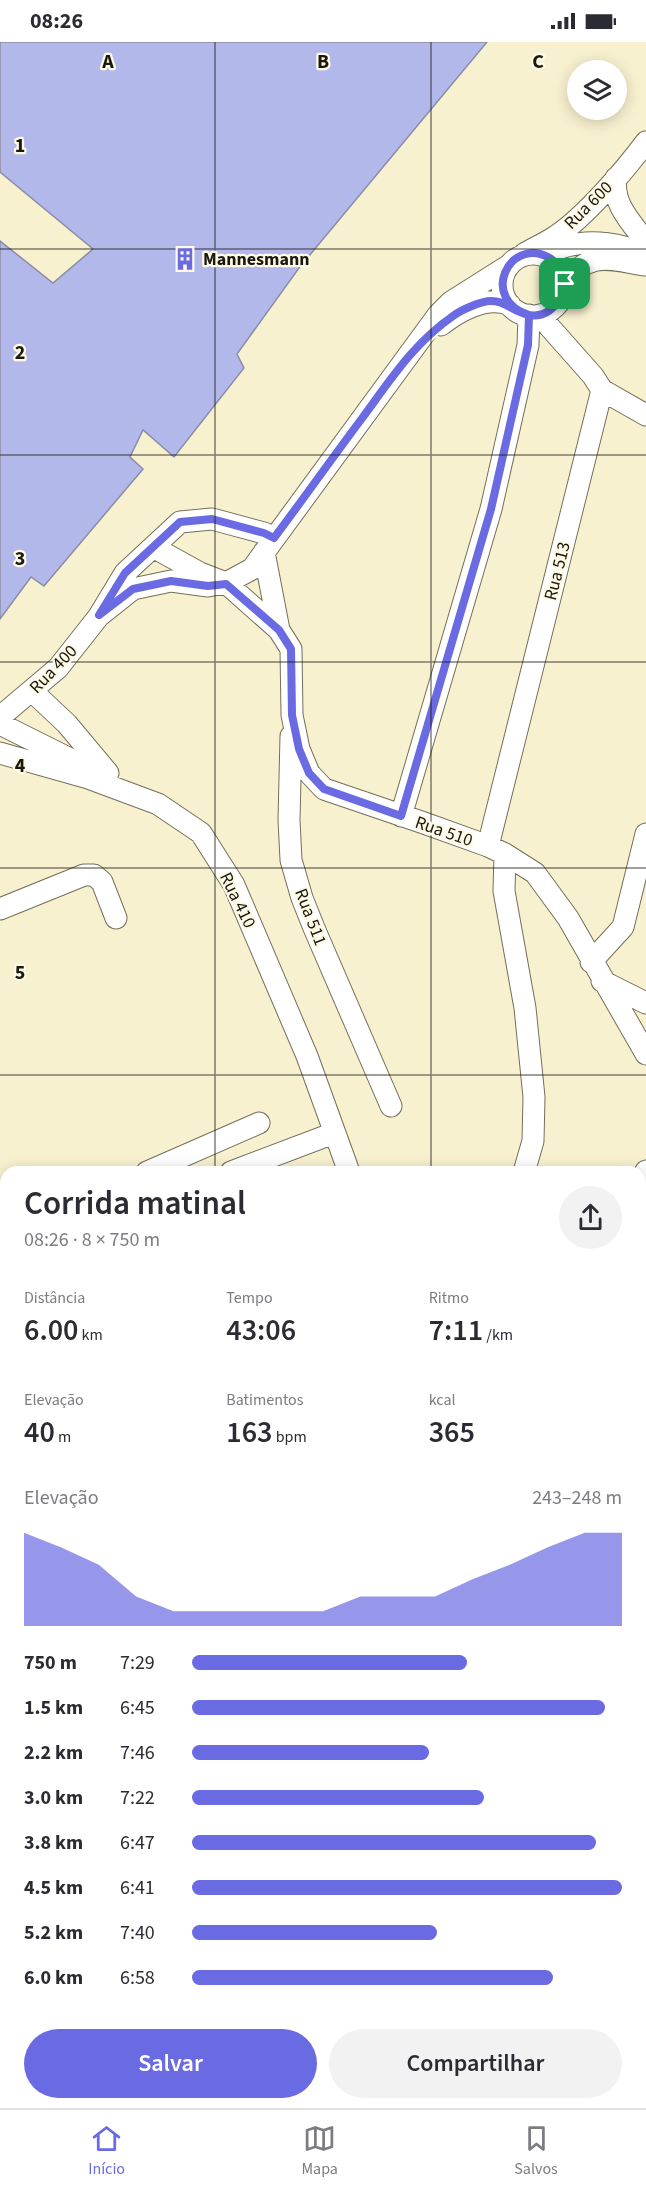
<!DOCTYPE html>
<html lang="pt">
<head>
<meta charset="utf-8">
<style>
	:root { --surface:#fff; --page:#f2f2f3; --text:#2b2b33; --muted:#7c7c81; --line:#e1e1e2; --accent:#6a6ae3 }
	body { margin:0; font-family:"Source Sans 3",sans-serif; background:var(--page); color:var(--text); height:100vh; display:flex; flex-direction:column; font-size:22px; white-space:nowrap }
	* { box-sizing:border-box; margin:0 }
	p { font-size:20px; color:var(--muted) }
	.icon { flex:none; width:33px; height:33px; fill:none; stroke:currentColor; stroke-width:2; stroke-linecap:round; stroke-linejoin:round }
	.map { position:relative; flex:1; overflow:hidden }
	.panel { position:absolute; left:0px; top:1124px; width:646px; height:944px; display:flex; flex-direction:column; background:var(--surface); border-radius:18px 18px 0 0; box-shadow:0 3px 15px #0003 }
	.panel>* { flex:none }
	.tools { position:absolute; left:567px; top:18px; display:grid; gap:12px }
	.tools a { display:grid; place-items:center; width:60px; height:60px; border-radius:50%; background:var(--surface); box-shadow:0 3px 15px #0003; font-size:30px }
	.pin { position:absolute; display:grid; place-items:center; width:51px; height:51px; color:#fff; margin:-26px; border-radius:12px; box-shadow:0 3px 9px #0006 }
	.round { display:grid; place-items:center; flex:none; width:63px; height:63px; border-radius:32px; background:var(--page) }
	.head { display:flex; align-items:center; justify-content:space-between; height:102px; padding:0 24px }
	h1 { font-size:33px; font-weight:600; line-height:45px }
	.stats { display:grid; grid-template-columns:repeat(3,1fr); gap:9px; height:102px; padding:6px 24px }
	.stats div { display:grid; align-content:center }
	.stats b { font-size:30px; font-weight:600 }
	.stats small { font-size:16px; font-weight:400 }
	.stats p { font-size:16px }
	.chart { height:168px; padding:12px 24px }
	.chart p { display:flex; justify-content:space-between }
	.chart svg { width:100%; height:108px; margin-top:6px; fill:var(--accent); opacity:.7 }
	.button { display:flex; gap:12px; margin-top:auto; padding:12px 24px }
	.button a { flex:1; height:69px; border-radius:36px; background:var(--accent); color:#fff; font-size:24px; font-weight:600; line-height:69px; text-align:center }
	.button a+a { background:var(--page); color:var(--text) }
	ul { padding:0 24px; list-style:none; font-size:20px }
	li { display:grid; grid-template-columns:96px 72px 1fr; align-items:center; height:45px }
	li i { height:15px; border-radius:8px; background:var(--accent) }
	.status { display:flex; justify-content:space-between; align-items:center; height:42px; padding:0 30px; background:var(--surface); direction:ltr }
	.status svg { height:16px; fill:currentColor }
	.dock { display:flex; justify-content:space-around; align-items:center; height:84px; border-top:2px solid var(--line); background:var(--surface); font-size:16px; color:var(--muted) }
	.dock a { display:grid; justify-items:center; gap:3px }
	.dock .current { color:var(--accent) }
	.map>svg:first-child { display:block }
</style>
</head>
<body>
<div class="status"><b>08:26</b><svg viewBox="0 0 49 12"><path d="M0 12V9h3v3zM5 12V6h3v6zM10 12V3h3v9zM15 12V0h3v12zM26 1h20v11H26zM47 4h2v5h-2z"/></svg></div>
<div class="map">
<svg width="646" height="2066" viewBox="0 0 646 2066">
	<rect width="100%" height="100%" fill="#fefae6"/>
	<path fill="#f8f1d0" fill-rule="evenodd" d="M0,0H646V2066H268L273,2061H640V1130H6V1703L0,1687ZM578,28H616V68H578Z"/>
	<path fill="#e4dcb9" d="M90,2061H203L205,2066H92Z"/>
	<path fill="#b2b8e9" stroke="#8a8da4" stroke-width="1.5" d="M0,0H487L299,226L237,312L244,326L174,415L143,388L130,415L143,427L44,544L31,535L0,577V199L53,241L93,207L0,130Z"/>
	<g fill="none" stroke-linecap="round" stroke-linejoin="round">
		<g stroke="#746f59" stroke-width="23">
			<path id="minor" d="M616,136C612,162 631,180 646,200
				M502 243a31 31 0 1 1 62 0a31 31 0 1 1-62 0Z
				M524,212C534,206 546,201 556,194C585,175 625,128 646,100
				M545,214C552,210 560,205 567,204C593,197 622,202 646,213
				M565,242C588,208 609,217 644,223
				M441,283C459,269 487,253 510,263
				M602,348L646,373
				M153,505L200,531L226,541L279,588L291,607L292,673L299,707L309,731L324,747L424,781L488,804L505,812L535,831L568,876L646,1012
				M264,510L279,588
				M99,574L133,547L171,539L208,544L226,541L252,527L438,273L451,260L508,224
				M33,650L67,682L108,731
				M0,675L58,626L99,574L125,531L180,480L212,477L264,491L274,496
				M0,682L88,726
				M291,694L289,778L291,818L302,856L314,886L391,1064
				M0,711L88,736L158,762L201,791L234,843L307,1014L349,1130
				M401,774L491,467L528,303L529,273
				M488,804L602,348L593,334L539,273
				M505,812L504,849L525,966L534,1055L533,1099L524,1130
				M0,867L84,833H94L102,840L116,876
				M591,920L623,885L646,792
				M602,939L646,961
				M147,1130L259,1081
				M231,1130L334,1091
				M640,1138L646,1129
				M0,1530L6,1545
				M640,1796L646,1787
				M0,1909L6,1908
				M640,1917L646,1931
				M379,2061L380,2066
				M455,2061L456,2066
				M501,2061L503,2066"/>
		</g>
		<g stroke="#746f59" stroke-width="29">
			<path id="major" d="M640,1223L646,1210
				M640,1427L646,1373
				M0,1763L6,1780
				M0,1857L6,1873
				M77,2061L78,2066
				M218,2061L220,2066
				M240,2066L245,2061"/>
		</g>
		<use href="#minor" stroke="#fff" stroke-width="21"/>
		<use href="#major" stroke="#fff" stroke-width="27"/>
	</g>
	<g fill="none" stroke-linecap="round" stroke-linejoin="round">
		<g stroke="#fff" stroke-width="12">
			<path id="route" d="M565,242C561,264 543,281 520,270C509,266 504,259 491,259C481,259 461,268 453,274C414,301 391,337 363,375C333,415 304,456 274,496L264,491L212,477L180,480L125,531L99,573L133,547L171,539L208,544L226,542L279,588L291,607L292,673L299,707L309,731L324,747L401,774L491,467L528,303L529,273C479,257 509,195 548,215C559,221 563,231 565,242"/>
		</g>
		<use href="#route" stroke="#6a6ae3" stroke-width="8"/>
	</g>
	<path fill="none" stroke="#1a180f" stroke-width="1.5" stroke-opacity="0.55" d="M215,0V1130M431,0V1130M0,207H646M0,413H646M0,620H646M0,826H646M0,1033H646M0,1240H6M640,1240H646M0,1446H6M640,1446H646M0,1653H6M640,1653H646M0,1859H6M640,1859H646M215,2061V2066M431,2061V2066"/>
	<defs>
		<g id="building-bare" transform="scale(1.8)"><path d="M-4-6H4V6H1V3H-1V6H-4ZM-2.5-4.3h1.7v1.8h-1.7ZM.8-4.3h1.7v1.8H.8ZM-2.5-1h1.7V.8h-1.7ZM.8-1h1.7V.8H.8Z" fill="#6a6ae3" stroke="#fefae6" stroke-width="2.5" paint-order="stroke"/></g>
	</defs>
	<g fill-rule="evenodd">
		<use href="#building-bare" x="185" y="217"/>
	</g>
	<g text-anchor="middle" stroke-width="4.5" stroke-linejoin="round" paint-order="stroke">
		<g font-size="18" fill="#1a180f" stroke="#fefae6">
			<text transform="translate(588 163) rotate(-45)" y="6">Rua 600</text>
			<text transform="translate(557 529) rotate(-76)" y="6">Rua 513</text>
			<text transform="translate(53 627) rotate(-46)" y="6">Rua 400</text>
			<text transform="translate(444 789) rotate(19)" y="6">Rua 510</text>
			<text transform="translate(238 858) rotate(64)" y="6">Rua 410</text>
			<text transform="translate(311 875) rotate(69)" y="6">Rua 511</text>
		</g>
		<g font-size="18" font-weight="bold" fill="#1a180f" stroke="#fefae6" text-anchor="start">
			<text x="203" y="223">Mannesmann</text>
		</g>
	</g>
	<g font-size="20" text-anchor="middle" font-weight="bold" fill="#1a180f" stroke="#fefae6" stroke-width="4.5" stroke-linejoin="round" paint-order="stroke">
		<text x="108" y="26">A</text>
		<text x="323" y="26">B</text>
		<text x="538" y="26">C</text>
		<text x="20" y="110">1</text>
		<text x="20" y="317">2</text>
		<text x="20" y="523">3</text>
		<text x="20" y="730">4</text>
		<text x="20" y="937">5</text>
	</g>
</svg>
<div class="tools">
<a><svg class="icon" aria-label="layers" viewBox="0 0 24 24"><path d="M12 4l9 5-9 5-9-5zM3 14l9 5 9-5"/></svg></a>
</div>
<div class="pin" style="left:565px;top:242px;background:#1e9e55"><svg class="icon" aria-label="arrive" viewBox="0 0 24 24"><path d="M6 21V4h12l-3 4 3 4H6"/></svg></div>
<section class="panel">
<div class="head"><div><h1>Corrida matinal</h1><p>08:26 · 8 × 750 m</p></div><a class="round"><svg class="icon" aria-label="share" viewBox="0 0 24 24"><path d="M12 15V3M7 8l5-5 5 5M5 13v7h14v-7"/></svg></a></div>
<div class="stats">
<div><p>Distância</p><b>6.00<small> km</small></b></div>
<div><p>Tempo</p><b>43:06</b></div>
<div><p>Ritmo</p><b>7:11<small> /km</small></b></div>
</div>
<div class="stats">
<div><p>Elevação</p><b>40<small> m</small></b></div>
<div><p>Batimentos</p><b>163<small> bpm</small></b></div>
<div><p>kcal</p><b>365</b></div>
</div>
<div class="chart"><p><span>Elevação</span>243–248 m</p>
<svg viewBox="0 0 160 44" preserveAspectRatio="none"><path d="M0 44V6L10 12L20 19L30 32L40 38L50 38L60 38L70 38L80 38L90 32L100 32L110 32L120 25L130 19L140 12L150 6L160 6V44z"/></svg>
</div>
<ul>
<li><b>750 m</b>7:29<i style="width:64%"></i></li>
<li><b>1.5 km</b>6:45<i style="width:96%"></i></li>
<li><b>2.2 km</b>7:46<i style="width:55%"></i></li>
<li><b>3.0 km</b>7:22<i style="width:68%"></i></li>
<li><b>3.8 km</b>6:47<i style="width:94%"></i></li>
<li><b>4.5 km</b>6:41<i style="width:100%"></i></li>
<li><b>5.2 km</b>7:40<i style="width:57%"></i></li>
<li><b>6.0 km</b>6:58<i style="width:84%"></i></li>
</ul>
<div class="button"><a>Salvar</a><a>Compartilhar</a></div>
</section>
</div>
<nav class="dock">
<a class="current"><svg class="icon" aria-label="home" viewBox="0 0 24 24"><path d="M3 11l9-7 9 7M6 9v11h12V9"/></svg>Início</a>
<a><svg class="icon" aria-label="map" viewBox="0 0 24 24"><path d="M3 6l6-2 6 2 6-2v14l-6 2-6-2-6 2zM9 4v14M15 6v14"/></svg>Mapa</a>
<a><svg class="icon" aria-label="saved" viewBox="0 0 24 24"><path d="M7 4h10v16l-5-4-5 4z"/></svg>Salvos</a>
</nav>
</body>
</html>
